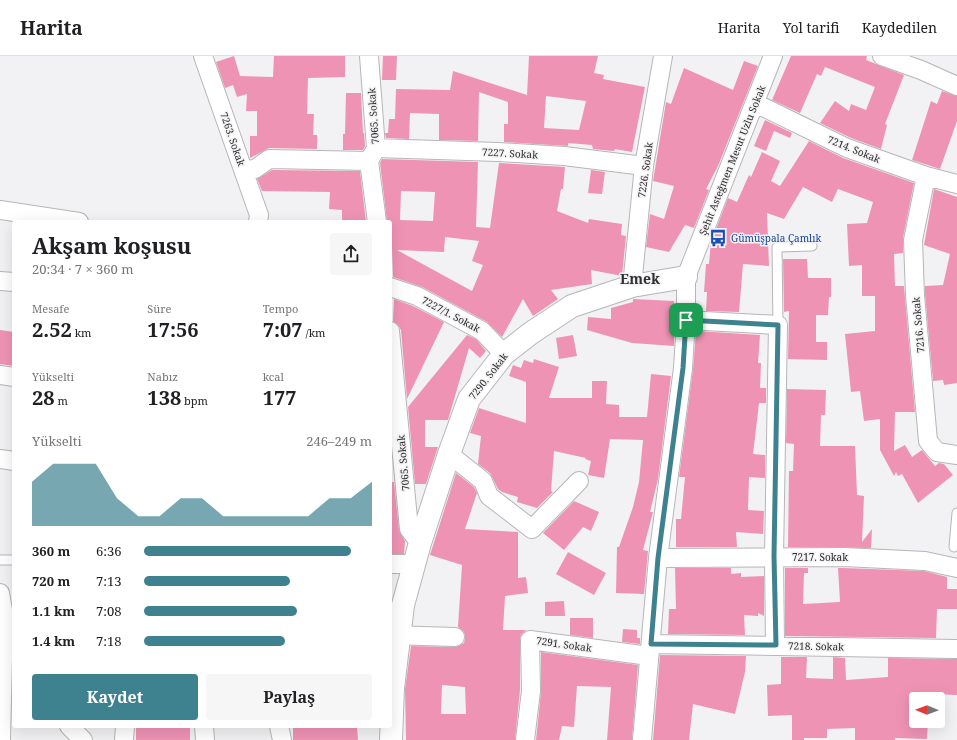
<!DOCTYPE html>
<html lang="tr">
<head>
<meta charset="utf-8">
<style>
	:root { --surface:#fff; --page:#f6f6f6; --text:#202124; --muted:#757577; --line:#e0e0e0; --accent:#3e8290 }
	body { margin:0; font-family:"Noto Serif",serif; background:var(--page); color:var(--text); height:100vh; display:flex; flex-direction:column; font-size:15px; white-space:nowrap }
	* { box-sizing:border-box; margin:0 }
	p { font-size:13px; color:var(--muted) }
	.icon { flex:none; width:22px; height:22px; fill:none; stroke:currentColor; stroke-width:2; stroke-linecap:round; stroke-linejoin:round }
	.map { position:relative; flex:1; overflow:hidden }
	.side { position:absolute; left:12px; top:164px; width:380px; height:508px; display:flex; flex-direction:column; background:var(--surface); border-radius:4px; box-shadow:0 4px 16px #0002 }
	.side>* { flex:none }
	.needle { width:26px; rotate:271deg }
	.tools { position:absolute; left:909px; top:636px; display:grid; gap:8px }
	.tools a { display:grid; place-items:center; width:36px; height:36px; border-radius:4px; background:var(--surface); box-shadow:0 4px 16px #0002; font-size:20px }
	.pin { position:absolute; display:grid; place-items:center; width:34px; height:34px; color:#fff; margin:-17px; border-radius:8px; box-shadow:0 2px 6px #0006 }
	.round { display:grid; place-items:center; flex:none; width:42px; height:42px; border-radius:4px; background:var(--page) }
	.summary { display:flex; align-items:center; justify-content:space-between; height:68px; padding:0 20px }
	h1 { font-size:22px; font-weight:700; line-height:30px }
	.figures { display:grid; grid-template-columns:repeat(3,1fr); gap:6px; height:68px; padding:4px 20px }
	.figures div { display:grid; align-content:center }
	.figures b { font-size:20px; font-weight:700 }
	.figures small { font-size:11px; font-weight:400 }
	.figures p { font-size:11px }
	.chart { height:112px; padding:8px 20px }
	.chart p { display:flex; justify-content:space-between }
	.chart svg { width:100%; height:72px; margin-top:4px; fill:var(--accent); opacity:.7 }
	.primary-button { display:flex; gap:8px; margin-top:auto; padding:8px 20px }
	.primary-button a { flex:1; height:46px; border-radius:4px; background:var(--accent); color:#fff; font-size:16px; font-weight:700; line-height:46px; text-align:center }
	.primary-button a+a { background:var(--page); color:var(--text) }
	ul { padding:0 20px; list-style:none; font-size:13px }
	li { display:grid; grid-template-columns:64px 48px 1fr; align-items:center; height:30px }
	li i { height:10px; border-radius:5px; background:var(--accent) }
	header { display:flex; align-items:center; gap:24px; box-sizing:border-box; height:56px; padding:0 20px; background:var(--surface); border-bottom:1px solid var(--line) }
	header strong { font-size:19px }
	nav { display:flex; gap:22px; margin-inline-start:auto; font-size:14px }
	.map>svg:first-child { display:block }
</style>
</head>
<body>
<header>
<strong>Harita</strong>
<nav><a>Harita</a><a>Yol tarifi</a><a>Kaydedilen</a></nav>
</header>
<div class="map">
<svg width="957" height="684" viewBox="0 0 957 684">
	<rect width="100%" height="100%" fill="#f2f2f4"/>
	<path fill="#ef93b4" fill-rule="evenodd" d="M234,0L240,20L273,21L274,0H345V21L308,22L307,58H314L313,79H317V93L269,92L250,102V80H257V55H246L247,38L237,41L233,29L225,32L216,6Z
		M383,0H397L396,24H382Z
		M529,0H598L594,17L604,19L603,23L645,31L632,96L615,93L614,95L593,93L592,89L568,87V90L504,86V68H508V46L479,36L478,85L439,84V58L410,57L409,83L386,82L385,77H388L389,63H395L396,33L450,34L453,15L527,39ZM546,40L586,45L579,74L544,72Z
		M791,0H867L866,4L904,19L885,68L887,69L881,93L851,82L820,67L835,45L849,55L851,48L866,54L875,31L825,11L821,20L817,18L800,57L772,44Z
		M744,5L758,10L718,110L706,133L709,134L694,172L685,169L669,196L646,191L650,158L664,163L674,130L653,125L666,46L671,48L684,12L733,34Z
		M942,35L957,40V65L940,113L912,104L931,45L937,48Z
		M346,37H361L363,77H364L365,90L363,94H343V78H345Z
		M765,64L792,77L790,82L774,75L766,95L754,90Z
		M809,85L843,102L914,127L903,182V197L894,198L895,230H904L915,356H895L894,395L905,389L912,401L922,394L935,410L939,407L944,408L953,419L918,447L902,418L898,420L896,416L894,420L880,394V363L864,365L860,335L851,336L845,278L875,275V240H862V209L849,210L847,168L867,167L873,146L838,133L832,146L803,131L784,163L767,157L769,210L743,208L739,256L706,255L707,236H704L706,208H709L711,186L728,142L737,146L749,119L751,121L762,96L780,105L771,125L780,130Z
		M382,103L478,106L476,171L490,172L499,107L565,111L563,133H561L557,155L588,167L589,163L622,168L621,179L626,180L622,220L591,214L592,228L551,234L558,243L533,260L523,243L502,281L487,266L422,231L393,221L392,194H390V166H387L380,107ZM401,135L435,136L433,165L400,164ZM445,181L479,185L472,205L483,209L472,235L397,194L444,196Z
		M272,114L360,115L366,166H342V154L329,153L330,136L262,135L257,123Z
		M591,114L605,116L602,138L588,137Z
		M934,133L957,141V327L944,329L943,324L933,325L925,238V230L943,229L950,198L924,189Z
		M783,203H807L808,222H831V241H829L828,259H816V286H827V304L788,303L789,255L784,256Z
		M394,243L413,250L444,266L407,343L401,274L398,269L393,265Z
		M633,243L674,245V290L632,287L587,274L588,261L611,263V252L633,246Z
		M0,274L14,276V310L0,308Z
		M696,275L760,279L758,307H761L760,332H766V347H759L753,398L765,399V422L749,421L748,454L764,455L763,478L736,476L737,491H676V463H681L685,421H679L693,313Z
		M467,279L476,283L486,295L480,302L469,292L448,364H425V391H438L426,428H415L408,351Z
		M573,279L577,300L559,303L556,282Z
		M534,303L559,311L549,342H592V325H607L606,348L619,349V361H647L651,318L671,320L658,423L650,456H653L643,494L648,495L644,538L616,537L617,491H619L633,451L639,426L643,384L610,383L604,422L588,419L591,405L585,403L586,402L554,395L551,435L553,436L537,452L517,446L518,441L502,436L498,433L490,417L478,408L481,380L470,377L479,352L526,367V326L509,320L513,309L521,312L524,304L533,307Z
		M787,333L826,334L825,359H821L820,390H855L857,439L864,440L862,486L872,473L871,492L788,491L789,415H793L794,388L786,387Z
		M456,417L474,431L477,437L465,473L518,476V522L526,521L528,537L505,540L503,574H526L521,579L520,584V634L515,684H406L405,633L411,590L455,591L464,587L465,582L464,576L458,571L462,509L430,499ZM442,629L465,631L466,658H441Z
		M390,426H394L399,474L405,485L404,498H390Z
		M574,445L599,456L591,475L583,471L564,494L543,477Z
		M568,496L606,517L594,539L556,518Z
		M675,512H731V518L741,517V521L764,520V560L758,557V560L744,559L745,579L668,578L669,553H676Z
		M785,512H808V517H804L803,548L840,546L838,512H844L924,515L947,521V533H957V553H937L936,582L785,580Z
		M564,545L565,560H545V546Z
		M570,562H593V582L570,579Z
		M623,573L637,574V582H640V588L622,586Z
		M541,596L638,609L632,684H607L611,631L577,630L574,671L562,670L559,684H536L541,636Z
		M660,599L746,600L745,616L735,658L693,648L689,684H653Z
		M781,601H807L806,622L833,623V601L845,602L846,624L888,621V602L957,603V639L930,638V643H916V665H928L927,683L895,682V684H855V672L827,673V682H804V684H792V659L768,660L767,629L781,628Z
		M136,670H190V684H136Z
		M293,670H357L358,684H293Z"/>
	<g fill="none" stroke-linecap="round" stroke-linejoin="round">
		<g stroke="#b6b6b7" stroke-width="11">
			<path id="service" d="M778,269L777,191L812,190
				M954,491L957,457
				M0,504H14"/>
		</g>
		<g stroke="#b6b6b7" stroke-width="20">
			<path id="minor" d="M203,0L259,159L258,166
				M369,0L376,92L369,105L377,166
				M882,0L921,14L957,30
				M755,47L847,92L926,120L957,128
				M376,92L498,96L564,100L644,110
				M244,114L255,113L269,103L369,105
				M926,120L913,184L915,239L928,385L937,396L957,399
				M0,154L79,166
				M0,225L14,226
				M632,230L644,110L663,0
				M390,231L417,240L482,275L504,298
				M686,264L778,269L774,501L775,589
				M390,275L409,473L420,487
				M0,319L14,321
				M449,398L483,425L489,440L532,473L579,425
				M0,403L14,405
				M658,502L844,501L925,505L957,512
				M390,508H414
				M0,537L4,560L1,684
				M390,579L455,581
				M651,588L957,593
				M69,670L83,684
				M204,670L205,684
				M279,670L282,684
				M124,684L125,670
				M525,684L531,635L530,584L649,600
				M642,684L658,502L683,312L686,264V221L773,0"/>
		</g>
		<g stroke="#b6b6b7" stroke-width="24">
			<path id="tertiary" d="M391,684L393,632L403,549L420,487L449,398L469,343L504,298L531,277L572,250L632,230L686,221"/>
		</g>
		<use href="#service" stroke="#fff" stroke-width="9"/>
		<use href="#minor" stroke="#fff" stroke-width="18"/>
		<use href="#tertiary" stroke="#fff" stroke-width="22"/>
	</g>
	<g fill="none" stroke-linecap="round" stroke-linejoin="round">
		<g stroke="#fff" stroke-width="8">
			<path id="route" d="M686,264L778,269L774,500L776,589L651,588L658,502L683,312Z"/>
		</g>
		<use href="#route" stroke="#3e8290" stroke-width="5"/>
	</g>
	<defs>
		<g id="bus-bare" transform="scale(1.38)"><path d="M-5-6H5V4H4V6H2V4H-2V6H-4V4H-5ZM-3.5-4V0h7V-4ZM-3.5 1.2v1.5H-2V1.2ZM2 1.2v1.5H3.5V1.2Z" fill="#1a4fb4" stroke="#f2f2f4" stroke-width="2.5" paint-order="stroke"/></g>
	</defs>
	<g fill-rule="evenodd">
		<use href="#bus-bare" x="718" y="182"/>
	</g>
	<g text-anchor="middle" stroke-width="3" stroke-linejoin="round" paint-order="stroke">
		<g font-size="10" fill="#2b2b2b" stroke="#f2f2f4">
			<text transform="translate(373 60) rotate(-94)" y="4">7065. Sokak</text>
			<text transform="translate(233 83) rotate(71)" y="4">7263. Sokak</text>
			<text transform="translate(854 93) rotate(22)" y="4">7214. Sokak</text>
			<text transform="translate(510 97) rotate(3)" y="4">7227. Sokak</text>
			<text transform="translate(732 104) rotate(-68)" y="4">Şehit Asteğmen Mesut Uzlu Sokak</text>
			<text transform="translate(645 114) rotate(-82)" y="4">7226. Sokak</text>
			<text transform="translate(451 258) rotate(28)" y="4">7227/1. Sokak</text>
			<text transform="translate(918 269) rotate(-95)" y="4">7216. Sokak</text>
			<text transform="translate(488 320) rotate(-52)" y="4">7290. Sokak</text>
			<text transform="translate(403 407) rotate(-95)" y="4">7065. Sokak</text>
			<text x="820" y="505">7217. Sokak</text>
			<text transform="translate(564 588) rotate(8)" y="4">7291. Sokak</text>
			<text transform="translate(816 590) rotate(1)" y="4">7218. Sokak</text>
		</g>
		<g font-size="10" fill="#164399" stroke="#f2f2f4" text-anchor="start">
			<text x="731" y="186">Gümüşpala Çamlık</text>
		</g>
		<g font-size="14" font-weight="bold" fill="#303031" stroke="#f2f2f4">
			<text x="640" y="228">Emek</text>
		</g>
	</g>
</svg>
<div class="tools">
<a><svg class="needle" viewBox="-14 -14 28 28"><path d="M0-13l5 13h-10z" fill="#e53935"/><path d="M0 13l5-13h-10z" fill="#757577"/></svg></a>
</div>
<div class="pin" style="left:686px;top:264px;background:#1e9e55"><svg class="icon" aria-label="arrive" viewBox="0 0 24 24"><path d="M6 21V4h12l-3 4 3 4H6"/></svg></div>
<section class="side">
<div class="summary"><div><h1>Akşam koşusu</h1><p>20:34 · 7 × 360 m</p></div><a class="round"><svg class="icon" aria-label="share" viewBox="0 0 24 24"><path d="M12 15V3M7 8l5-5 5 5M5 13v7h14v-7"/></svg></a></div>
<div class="figures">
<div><p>Mesafe</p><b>2.52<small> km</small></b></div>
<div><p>Süre</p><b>17:56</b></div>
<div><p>Tempo</p><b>7:07<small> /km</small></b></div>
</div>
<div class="figures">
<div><p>Yükselti</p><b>28<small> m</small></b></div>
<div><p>Nabız</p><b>138<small> bpm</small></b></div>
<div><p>kcal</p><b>177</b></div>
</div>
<div class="chart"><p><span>Yükselti</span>246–249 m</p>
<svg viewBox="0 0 160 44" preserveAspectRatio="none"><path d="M0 44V17L10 6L20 6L30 6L40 27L50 38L60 38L70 27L80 27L90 38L100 38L110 38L120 38L130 38L140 27L150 27L160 17V44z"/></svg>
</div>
<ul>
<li><b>360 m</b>6:36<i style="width:91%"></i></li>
<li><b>720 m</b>7:13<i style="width:64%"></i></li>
<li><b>1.1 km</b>7:08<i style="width:67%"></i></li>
<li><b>1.4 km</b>7:18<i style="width:62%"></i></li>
</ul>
<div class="primary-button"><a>Kaydet</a><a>Paylaş</a></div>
</section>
</div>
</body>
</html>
